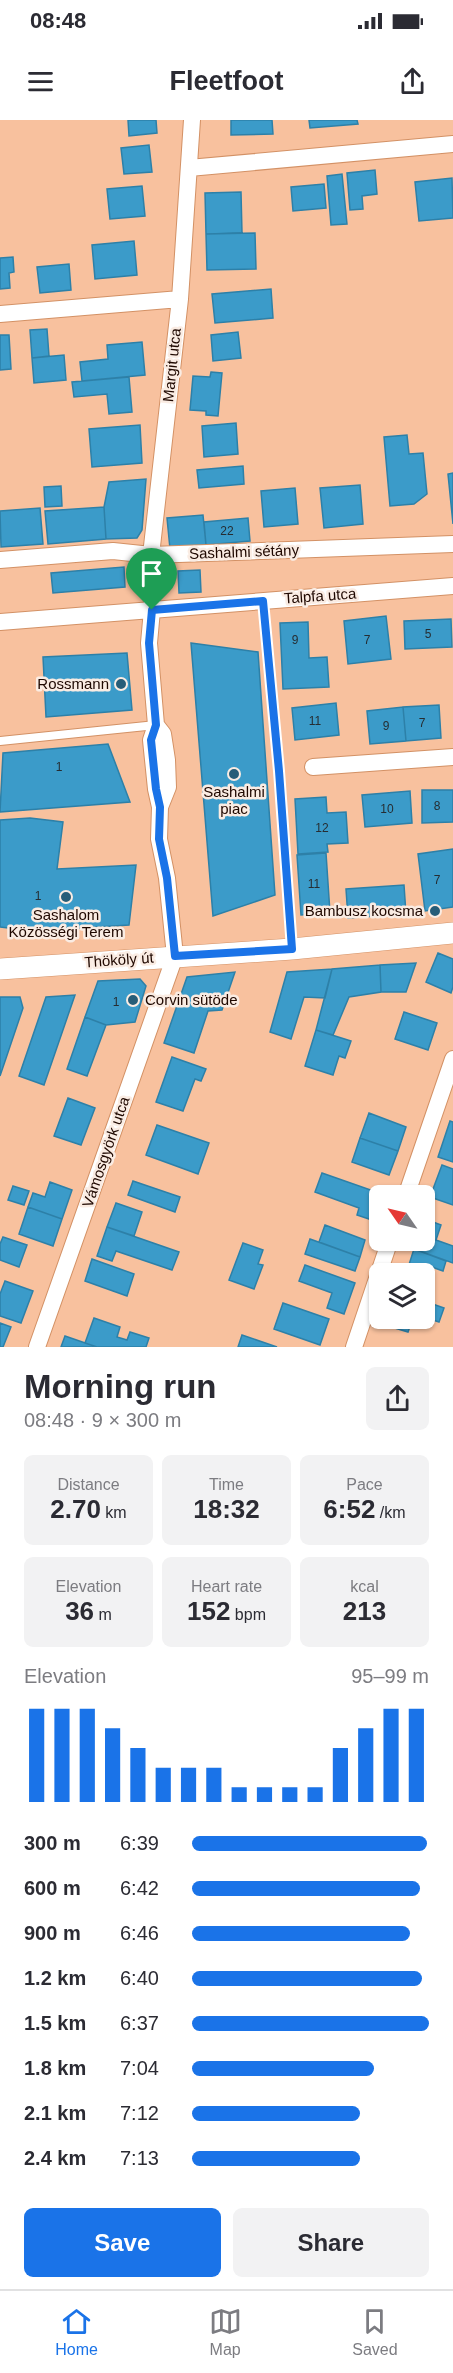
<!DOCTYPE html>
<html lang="en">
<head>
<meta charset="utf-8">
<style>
	:root { --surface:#fff; --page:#f2f2f3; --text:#2b2b33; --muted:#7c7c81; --line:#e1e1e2; --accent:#1a73e8 }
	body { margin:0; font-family:Helvetica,sans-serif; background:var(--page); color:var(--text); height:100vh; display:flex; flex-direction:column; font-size:22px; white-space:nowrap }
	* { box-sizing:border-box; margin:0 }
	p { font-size:20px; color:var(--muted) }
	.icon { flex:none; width:33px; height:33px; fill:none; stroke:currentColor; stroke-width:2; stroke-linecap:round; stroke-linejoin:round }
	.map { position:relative; height:1227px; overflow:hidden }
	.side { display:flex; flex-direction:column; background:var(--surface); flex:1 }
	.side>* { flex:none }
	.needle { width:39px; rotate:304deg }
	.controls { position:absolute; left:369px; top:1065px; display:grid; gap:12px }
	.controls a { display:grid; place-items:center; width:66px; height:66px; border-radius:9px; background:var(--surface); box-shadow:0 2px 4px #0004; font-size:30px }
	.pin { position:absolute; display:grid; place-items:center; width:51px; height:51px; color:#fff; margin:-62px -26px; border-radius:50% 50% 50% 0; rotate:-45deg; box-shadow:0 0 6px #0007 }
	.pin .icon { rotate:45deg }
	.round { display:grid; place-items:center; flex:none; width:63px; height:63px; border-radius:9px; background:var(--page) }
	.head { display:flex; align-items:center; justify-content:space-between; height:102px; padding:0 24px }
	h1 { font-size:33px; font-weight:800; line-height:45px }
	.stats { display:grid; grid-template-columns:repeat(3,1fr); gap:9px; height:102px; padding:6px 24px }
	.stats div { display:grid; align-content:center; border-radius:9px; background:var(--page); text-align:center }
	.stats b { font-size:26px; font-weight:800 }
	.stats small { font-size:16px; font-weight:400 }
	.stats p { font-size:16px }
	.chart { height:168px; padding:12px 24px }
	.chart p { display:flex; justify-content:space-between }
	.chart svg { width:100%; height:108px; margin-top:6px; stroke:var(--accent); stroke-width:6 }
	.button { display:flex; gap:12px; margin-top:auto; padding:12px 24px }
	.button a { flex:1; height:69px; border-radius:9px; background:var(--accent); color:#fff; font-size:24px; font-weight:800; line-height:69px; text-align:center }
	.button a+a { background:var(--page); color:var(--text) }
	ul { padding:0 24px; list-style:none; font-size:20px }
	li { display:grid; grid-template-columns:96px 72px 1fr; align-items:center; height:45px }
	li i { height:15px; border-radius:8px; background:var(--accent) }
	.status { display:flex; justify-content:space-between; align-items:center; height:42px; padding:0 30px; background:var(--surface); direction:ltr }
	.status svg { height:16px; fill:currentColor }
	header { display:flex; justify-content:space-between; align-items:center; height:78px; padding:0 24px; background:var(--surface); font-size:27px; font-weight:800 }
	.tab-bar { display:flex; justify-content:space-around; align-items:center; height:84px; border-top:2px solid var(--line); background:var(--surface); font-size:16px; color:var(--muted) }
	.tab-bar a { display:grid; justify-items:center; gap:3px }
	.tab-bar .current { color:var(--accent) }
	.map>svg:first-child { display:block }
</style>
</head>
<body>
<div class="status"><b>08:48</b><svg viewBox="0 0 49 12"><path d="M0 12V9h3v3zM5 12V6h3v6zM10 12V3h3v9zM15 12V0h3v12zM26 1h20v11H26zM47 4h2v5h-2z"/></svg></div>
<header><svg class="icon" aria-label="menu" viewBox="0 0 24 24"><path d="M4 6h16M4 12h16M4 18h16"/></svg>Fleetfoot<svg class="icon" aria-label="share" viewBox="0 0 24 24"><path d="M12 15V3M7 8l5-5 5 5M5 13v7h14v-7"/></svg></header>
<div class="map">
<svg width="453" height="1227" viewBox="0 0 453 1227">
	<rect width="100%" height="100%" fill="#f8c19e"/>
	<path fill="#3b9bc9" stroke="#2d80a8" stroke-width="1.5" d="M128,0H156L157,13L129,16Z
		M231,0H272L273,14L231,15Z
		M309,0H357L358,4L310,8Z
		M149,25L152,52L124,54L121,28Z
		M375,50L377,74L362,76L363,89L350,90L347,53Z
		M342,54L347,104L331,105L327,56Z
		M452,58L453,98L419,101L415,62Z
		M324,64L326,88L293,91L291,67Z
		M142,66L145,96L110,99L107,69Z
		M241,72L242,113L206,114L205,73Z
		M255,113L256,149L207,150L206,114Z
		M134,121L137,155L95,159L92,125Z
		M13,137L14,152L9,153L10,168L0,169V138Z
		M69,144L71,170L40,173L37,147Z
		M271,169L273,198L215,203L212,174Z
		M47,209L49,236L32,238L30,210Z
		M238,212L241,238L213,241L211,215Z
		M0,215H9L11,249L0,250Z
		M142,222L145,255L82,261L80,242L108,239L107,225Z
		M64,235L66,260L34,263L32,238Z
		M211,252L222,253L218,296L206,295V291L190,290L193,256L210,257Z
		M129,257L132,292L109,294L107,274L74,277L72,262Z
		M236,303L238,334L204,337L202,306Z
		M140,305L142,343L92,347L89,309Z
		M407,315L409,334L423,333L427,374L414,384L390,386L384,317Z
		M243,346L244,364L199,368L197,350Z
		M453,353V404L448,354Z
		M146,359L142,410L137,418L106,419L104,387L109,362Z
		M360,365L363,404L324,408L320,368Z
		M61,366L62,386L45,387L44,367Z
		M295,368L298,404L264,407L261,371Z
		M104,387L106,419L48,424L45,391Z
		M40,388L43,424L1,427L0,391Z
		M203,395L206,425L170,429L167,398Z
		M248,398L250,421L206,425L204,402Z
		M124,447L125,467L53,473L51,453Z
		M200,450L201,472L179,473L178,451Z
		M386,496L391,539L348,544L344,501Z
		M451,499L452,527L405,529L404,501Z
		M308,502L309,538L327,537L329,567L283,569L280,503Z
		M191,523L258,532L275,775L213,796Z
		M127,533L132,590L46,597L43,537Z
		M336,583L339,615L295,620L292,588Z
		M439,585L441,618L406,621L403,587Z
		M403,587L406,621L370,624L367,591Z
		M108,624L130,682L0,692L3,633Z
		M422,670H453V702L422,703Z
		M410,671L412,703L365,707L362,675Z
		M326,677L327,693L346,692L348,723L327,724L328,732L298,734L295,679Z
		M30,698L63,702L57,749L136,745L129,805L49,810V813L0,807V700Z
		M453,729V787L425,791L418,734Z
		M326,733L330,793L301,795L297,735Z
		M404,765L406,794L348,798L346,769Z
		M438,833L453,839V867L451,873L426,862Z
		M416,843L406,872H381L380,845Z
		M380,845L381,872L349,877L333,915L316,910L332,849Z
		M332,849L325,878L304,877L291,919L270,912L287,852Z
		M235,852L222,890L208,891L194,933L164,923L187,857Z
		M140,859L146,866L135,902L106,905L85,897L98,861Z
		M75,875L44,965L19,956L46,877Z
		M0,877H20L23,888L0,956Z
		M404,892L437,903L428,930L395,919Z
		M85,897L106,905L87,956L67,949Z
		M316,910L351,921L345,938L339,936L333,955L305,946Z
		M172,937L206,949L201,961L195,959L183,991L156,982Z
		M68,978L95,988L81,1025L54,1016Z
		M369,993L406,1007L398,1031L360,1018Z
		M450,1001L453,1002V1042L438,1037Z
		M157,1005L209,1023L198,1054L146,1035Z
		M360,1018L398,1031L389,1055L352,1042Z
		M442,1045L453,1049V1085L430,1077Z
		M322,1053L385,1075L380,1076V1090L375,1101L357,1095L359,1088L315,1072Z
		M133,1061L180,1077L175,1092L128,1075Z
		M50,1062L72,1070L62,1099L28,1087L33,1073L45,1077Z
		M13,1066L29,1071L24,1085L8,1080Z
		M116,1083L142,1092L134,1116L107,1107Z
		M28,1087L62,1099L53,1126L19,1114Z
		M425,1099L441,1105L436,1120L453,1126V1143L414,1129L417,1120H424Z
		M325,1105L365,1120L360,1137L319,1122Z
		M107,1107L179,1132L172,1150L116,1131L112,1141L97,1136Z
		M3,1117L27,1125L19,1147L0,1140V1124Z
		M310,1119L360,1137L355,1151L305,1134Z
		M243,1123L263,1130L258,1144L263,1145L254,1169L229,1160Z
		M414,1129L446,1141L443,1151L426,1145L423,1154H406Z
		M92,1139L134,1154L127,1176L85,1161Z
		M305,1145L355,1163L344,1194L327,1188L332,1173L299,1161Z
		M5,1161L33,1171L21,1203L0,1196V1174Z
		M424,1181L444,1188L439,1202L424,1197Z
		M283,1183L329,1199L320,1225L274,1209Z
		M94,1198L120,1207L117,1217L127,1220L130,1212L149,1218L146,1227H97L85,1223Z
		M390,1198H413L408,1212L388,1206Z
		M0,1203L11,1207L3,1227H0Z
		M242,1215L277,1227H238Z
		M65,1216L94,1226V1227H61Z"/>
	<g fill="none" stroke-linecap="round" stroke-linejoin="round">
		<g stroke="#d39165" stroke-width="10">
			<path id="service" d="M263,481L279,651L292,828
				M0,621L156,605"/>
		</g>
		<g stroke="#d39165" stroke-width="18">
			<path id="minor" d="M189,48L453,24
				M0,194L180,179
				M0,440L113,431L151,435L453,424
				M0,502L453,466
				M313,647L453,637
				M160,687L156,669L151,620L156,605L149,523L152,490L151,435L180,179L192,0
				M406,1076L453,939
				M37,1227L175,836L167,758L159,719L160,687L168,667L167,640L163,614L156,605
				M354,1227L390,1120"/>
		</g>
		<g stroke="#d39165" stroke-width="22">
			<path id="tertiary" d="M0,849L292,829L453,813"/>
		</g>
		<use href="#service" stroke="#fff" stroke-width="8"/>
		<use href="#minor" stroke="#fff" stroke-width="16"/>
		<use href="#tertiary" stroke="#fff" stroke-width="21"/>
	</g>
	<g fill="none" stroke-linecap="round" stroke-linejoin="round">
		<g stroke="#fff" stroke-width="12">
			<path id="route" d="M263,481L279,651L292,829L175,836L167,758L159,719L160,687L156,669L151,620L156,605L149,523L152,490Z"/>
		</g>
		<use href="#route" stroke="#1a73e8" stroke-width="8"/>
	</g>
	<g fill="#275d78" stroke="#faece3" stroke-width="2">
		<circle cx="121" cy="564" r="6"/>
		<circle cx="234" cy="654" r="6"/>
		<circle cx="66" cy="777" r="6"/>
		<circle cx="435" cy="791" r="6"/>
		<circle cx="133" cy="880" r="6"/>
	</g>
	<g text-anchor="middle" stroke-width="5" stroke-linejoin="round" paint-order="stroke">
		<g font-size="12" fill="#262d32">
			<text x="227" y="415">22</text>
			<text x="428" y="518">5</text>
			<text x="295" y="524">9</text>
			<text x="367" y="524">7</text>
			<text x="315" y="605">11</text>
			<text x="422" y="607">7</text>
			<text x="386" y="610">9</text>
			<text x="59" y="651">1</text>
			<text x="437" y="690">8</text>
			<text x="387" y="693">10</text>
			<text x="322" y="712">12</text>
			<text x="437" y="764">7</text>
			<text x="314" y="768">11</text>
			<text x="38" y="780">1</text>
			<text x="116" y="886">1</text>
		</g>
		<g font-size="15" fill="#1f0800" stroke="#faece3">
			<text transform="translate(172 245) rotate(-84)" y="5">Margit utca</text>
			<text transform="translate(244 432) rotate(-2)" y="5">Sashalmi sétány</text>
			<text transform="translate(320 476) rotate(-4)" y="5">Talpfa utca</text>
			<text transform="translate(119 840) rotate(-4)" y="5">Thököly út</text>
			<text transform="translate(106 1032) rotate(-71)" y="5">Vámosgyörk utca</text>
		</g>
		<g font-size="15" fill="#1f0800" stroke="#faece3" text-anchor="end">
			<text x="109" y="569">Rossmann</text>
			<text x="234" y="677" text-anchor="middle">Sashalmi<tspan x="234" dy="17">piac</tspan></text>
			<text x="423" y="796">Bambusz kocsma</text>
			<text x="66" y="800" text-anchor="middle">Sashalom<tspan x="66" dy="17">Közösségi Terem</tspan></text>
			<text x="145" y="885" text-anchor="start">Corvin sütöde</text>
		</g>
	</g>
</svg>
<div class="controls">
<a><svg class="needle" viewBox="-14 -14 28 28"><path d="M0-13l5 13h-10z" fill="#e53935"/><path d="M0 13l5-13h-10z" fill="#7c7c81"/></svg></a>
<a><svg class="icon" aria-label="layers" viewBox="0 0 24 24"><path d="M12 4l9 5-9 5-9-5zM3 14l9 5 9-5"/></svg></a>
</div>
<div class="pin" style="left:152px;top:490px;background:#1e9e55"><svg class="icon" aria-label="arrive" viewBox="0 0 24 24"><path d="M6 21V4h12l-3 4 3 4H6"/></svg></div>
</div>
<section class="side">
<div class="head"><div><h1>Morning run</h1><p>08:48 · 9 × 300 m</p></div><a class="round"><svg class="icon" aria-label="share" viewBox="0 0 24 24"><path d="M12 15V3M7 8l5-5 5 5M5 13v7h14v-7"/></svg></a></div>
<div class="stats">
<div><p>Distance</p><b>2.70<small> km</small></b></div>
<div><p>Time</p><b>18:32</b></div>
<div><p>Pace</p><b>6:52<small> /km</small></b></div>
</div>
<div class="stats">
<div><p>Elevation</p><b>36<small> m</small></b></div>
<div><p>Heart rate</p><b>152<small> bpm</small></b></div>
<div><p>kcal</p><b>213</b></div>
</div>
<div class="chart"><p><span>Elevation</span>95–99 m</p>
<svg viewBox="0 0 160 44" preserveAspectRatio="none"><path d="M5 44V6M15 44V6M25 44V6M35 44V14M45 44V22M55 44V30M65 44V30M75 44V30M85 44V38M95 44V38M105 44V38M115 44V38M125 44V22M135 44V14M145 44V6M155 44V6"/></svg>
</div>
<ul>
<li><b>300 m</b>6:39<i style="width:99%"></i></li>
<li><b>600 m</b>6:42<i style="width:96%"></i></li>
<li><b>900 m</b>6:46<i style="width:92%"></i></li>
<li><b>1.2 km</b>6:40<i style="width:97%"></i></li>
<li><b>1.5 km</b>6:37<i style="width:100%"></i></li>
<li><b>1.8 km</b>7:04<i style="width:77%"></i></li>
<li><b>2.1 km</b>7:12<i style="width:71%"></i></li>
<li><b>2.4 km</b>7:13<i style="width:71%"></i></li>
</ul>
<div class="button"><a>Save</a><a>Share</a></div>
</section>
<nav class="tab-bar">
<a class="current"><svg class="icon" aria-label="home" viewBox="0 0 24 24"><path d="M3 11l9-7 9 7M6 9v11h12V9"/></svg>Home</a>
<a><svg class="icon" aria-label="map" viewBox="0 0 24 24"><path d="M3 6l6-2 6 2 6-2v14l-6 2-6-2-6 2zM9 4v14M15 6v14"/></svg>Map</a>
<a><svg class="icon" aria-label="saved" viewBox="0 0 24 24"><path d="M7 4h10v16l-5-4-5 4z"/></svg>Saved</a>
</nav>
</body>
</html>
